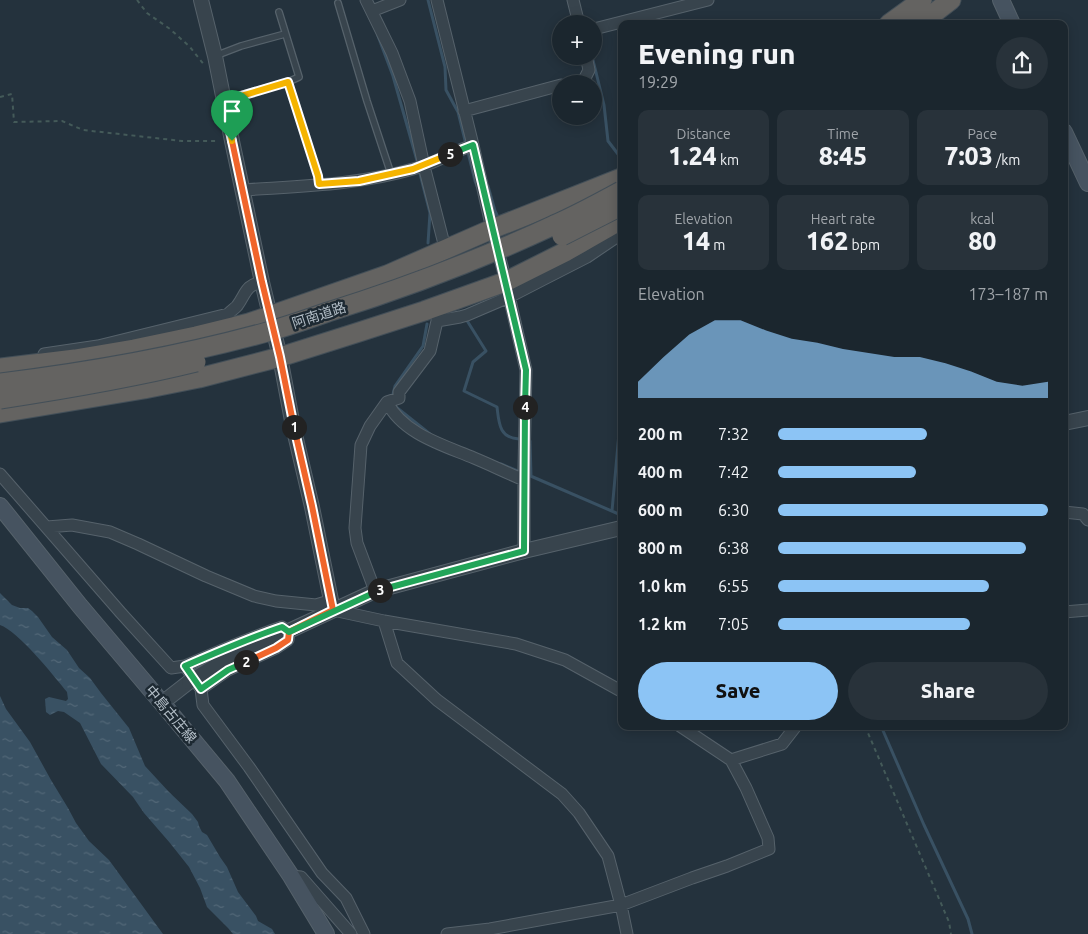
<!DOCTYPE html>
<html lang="en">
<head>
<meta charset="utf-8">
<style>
	:root { --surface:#1b262e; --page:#28323a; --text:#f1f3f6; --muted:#a0a5aa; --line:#39434a; --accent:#8cc4f5 }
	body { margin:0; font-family:Ubuntu,"Noto Sans JP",sans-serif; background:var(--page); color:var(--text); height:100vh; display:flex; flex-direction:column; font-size:19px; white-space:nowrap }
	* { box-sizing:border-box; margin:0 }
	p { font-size:16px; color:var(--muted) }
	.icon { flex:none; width:28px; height:28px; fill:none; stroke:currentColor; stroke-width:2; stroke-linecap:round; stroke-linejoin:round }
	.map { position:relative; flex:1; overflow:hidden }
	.side { position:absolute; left:618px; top:20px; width:450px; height:710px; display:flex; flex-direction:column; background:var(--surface); border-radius:10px; box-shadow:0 2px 12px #0003,0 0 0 1px var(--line) }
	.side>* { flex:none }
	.fabs { position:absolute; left:552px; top:15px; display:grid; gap:10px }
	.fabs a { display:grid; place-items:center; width:50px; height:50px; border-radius:50%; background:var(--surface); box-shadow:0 2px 12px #0003,0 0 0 1px var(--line); font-size:25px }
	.pin { position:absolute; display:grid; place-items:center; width:42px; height:42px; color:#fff; margin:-51px -21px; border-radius:50% 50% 50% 0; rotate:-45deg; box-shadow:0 0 5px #0007 }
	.pin .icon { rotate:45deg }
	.km { position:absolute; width:25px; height:25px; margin:-12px; border-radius:50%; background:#222; color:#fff; font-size:14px; line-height:25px; text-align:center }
	.round { display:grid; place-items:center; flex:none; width:52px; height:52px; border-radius:26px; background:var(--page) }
	.head { display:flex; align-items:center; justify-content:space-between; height:85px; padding:0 20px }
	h1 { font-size:28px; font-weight:800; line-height:38px }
	.figures { display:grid; grid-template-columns:repeat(3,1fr); gap:8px; height:85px; padding:5px 20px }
	.figures div { display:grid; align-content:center; border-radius:10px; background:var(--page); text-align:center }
	.figures b { font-size:25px; font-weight:800 }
	.figures small { font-size:14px; font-weight:400 }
	.figures p { font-size:14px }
	.chart { height:140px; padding:10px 20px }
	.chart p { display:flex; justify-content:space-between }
	.chart svg { width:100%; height:90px; margin-top:5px; fill:var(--accent); opacity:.7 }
	.action { display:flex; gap:10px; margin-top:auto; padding:10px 20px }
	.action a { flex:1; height:58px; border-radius:30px; background:var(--accent); color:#111; font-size:20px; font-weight:800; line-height:58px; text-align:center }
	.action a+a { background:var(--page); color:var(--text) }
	ul { padding:0 20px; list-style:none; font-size:16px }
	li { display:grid; grid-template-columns:80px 60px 1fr; align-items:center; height:38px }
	li i { height:12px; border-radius:6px; background:var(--accent) }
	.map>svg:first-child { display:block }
</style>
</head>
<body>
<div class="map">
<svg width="1088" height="934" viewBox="0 0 1088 934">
	<defs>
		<pattern id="water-ripples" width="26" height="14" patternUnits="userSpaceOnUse" patternTransform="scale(1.25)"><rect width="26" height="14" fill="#395163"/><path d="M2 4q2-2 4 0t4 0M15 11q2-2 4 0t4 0" fill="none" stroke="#536878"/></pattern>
	</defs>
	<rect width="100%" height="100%" fill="#24323d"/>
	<path fill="url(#water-ripples)" d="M0,593L12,605L20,608H28L32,611L38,617L52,637L67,650L79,668L90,678L101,693L129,728L145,766L169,792L192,814L198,822L199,826L202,832L207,835L220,857L227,867L238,892L256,916L258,921L272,929L275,934H233L228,928L207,907L200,888L189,867L170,843L144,813L133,797L101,764L80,723L64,712L58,711L50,715L46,712L45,699L49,697L66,701L68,699L67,692C54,676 18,631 0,625Z
		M0,696L6,709L30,742L51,780L68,808L76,823L89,841L109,860L163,934H0Z"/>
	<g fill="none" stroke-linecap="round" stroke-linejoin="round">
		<path stroke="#395163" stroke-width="3" d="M428,0L445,67L446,90L458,112L475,181L477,186
			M378,36L393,76L418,164
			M592,56L604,105L608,141L621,158
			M419,170L430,213L428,243
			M488,186L495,211L499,219
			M466,319L486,351L473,362L464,391L497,407C499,423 499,438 519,439
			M393,394L395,386L423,346L427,324
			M396,407L430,434
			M530,441L531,476
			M501,464L520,472
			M526,474L621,515
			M612,511L621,411
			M881,726L924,825L968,919L972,934"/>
		<g stroke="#56626b" stroke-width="8">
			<path id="service" d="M338,3L367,101L391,174
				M215,56L241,46L285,34
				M288,82L318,176L319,184
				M225,99L288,82L299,77L279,12"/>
		</g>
		<g stroke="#56626b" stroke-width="13">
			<path id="minor" d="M366,0L392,53L410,101L424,166L443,240
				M437,0L473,145L492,229L503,270L526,370L524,469V551
				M573,0L579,24
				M372,11L400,0
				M594,29L708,0
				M568,84L584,80L589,70L586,56
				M464,111L561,85
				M243,190C300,186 358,185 413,169C434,164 452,152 473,145
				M538,274L542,280L587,257L621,234
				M44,354L98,346L228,314C231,311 234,309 237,306C246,294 245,285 262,282
				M0,474L121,613L171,668L185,666L201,689L203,705L249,767L322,873L346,898L364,934
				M524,480C507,473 491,465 474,458C443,445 403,434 387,402L399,398V392L430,351L437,321L460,317L467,315L509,297L542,280
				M1064,512L1083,514L1088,520
				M47,527L72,525L110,532L138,544L206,576L254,596L276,601L316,605L332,600
				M375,591L357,543L355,528L361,445L370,426L387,402
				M333,610L384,621L516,644L565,660L621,691
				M1064,612L1088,610
				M384,621L397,663L437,700L562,794L579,813L608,856L621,905L627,934
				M185,666C217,652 249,638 282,627L289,632L288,640L276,648L228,670L201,689
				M731,760L782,744L796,726
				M291,876L301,877L351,934
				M447,934L490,929L621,905L692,878L727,866L769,849L768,838L746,788L731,760L680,726"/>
		</g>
		<g stroke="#56626b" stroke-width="16">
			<path id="tertiary" d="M201,0L215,56L232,141L262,282L280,357L293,426L312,507L333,610
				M1064,423L1088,418
				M222,662L375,591L524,551L621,528
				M162,703L189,682"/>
		</g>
		<g stroke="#56626b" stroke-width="18">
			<path id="secondary" d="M1001,0L1012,24
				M1064,132L1088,183
				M0,506L80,606L162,703L227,781L291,876L326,934"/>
		</g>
		<g stroke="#434f58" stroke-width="21">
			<path id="trunk" d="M889,24L922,0
				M920,24L951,0
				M0,368L75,359L134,349L196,336L249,323L387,275L492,229L621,178
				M0,413L144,389L199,378L280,357L356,333L424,311L505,282L565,252L621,220"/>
		</g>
		<path stroke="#445a59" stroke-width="2" stroke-dasharray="4 4" stroke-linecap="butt" d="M137,0L147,13L170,29L190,47L205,66
			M0,97L12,94L14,122L62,121L83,130L182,141H219
			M865,726L949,922L951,934"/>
		<use href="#service" stroke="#38444d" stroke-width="5.5"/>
		<use href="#minor" stroke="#38444d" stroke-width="11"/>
		<use href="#tertiary" stroke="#38444d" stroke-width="14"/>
		<use href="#secondary" stroke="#465360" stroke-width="16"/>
		<use href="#trunk" stroke="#646361" stroke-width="19"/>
		<g stroke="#56626b" stroke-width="16" stroke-linecap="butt">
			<path id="tertiary-bridge" d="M189,682L222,662"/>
		</g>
		<g stroke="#434f58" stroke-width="21" stroke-linecap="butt">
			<path id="trunk-bridge" d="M562,236L621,206
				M0,383C90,372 180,356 267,332C288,326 308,319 328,312C405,288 481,259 554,225C577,215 599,203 621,191
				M0,399C66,389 131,378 196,362"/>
		</g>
		<use href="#tertiary-bridge" stroke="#38444d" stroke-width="14"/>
		<use href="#trunk-bridge" stroke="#646361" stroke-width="19"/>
	</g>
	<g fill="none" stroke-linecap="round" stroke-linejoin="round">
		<g stroke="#fff" stroke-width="10">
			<path id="split-1" d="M232,141L262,282L280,357L294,427"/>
		</g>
		<g stroke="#fff" stroke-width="10">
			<path id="split-2" d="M246,662L276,648L288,640L289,632L333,610L312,506L294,427"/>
		</g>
		<g stroke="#fff" stroke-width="10">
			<path id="split-3" d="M246,662L228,670L201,689L185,666C217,652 249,638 282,627L289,632L380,590"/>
		</g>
		<g stroke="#fff" stroke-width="10">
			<path id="split-4" d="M380,590L524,551L525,407"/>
		</g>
		<g stroke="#fff" stroke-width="10">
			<path id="split-5" d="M450,154L473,145L526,370L525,407"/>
		</g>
		<g stroke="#fff" stroke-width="10">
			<path id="split-6" d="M241,96L288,82L318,176L319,184L359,181L413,169L450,154"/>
		</g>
		<g stroke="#fff" stroke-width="10">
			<path id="split-7" d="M232,141L223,100L241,96"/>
		</g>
		<use href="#split-1" stroke="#f0652b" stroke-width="6"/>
		<use href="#split-2" stroke="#f0652b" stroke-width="6"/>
		<use href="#split-3" stroke="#22a559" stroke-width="6"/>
		<use href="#split-4" stroke="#22a559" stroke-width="6"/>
		<use href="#split-5" stroke="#22a559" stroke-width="6"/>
		<use href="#split-6" stroke="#f5b400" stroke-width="6"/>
		<use href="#split-7" stroke="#f5b400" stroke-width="6"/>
	</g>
	<g text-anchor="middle" stroke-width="5" stroke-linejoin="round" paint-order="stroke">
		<g font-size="14" fill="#b4bfc8" stroke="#1d2932">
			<text transform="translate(319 315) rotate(-18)" y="5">阿南道路</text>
			<text transform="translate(171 714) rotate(50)" y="5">中島古庄線</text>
		</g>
	</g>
</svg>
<div class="fabs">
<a>+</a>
<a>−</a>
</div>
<div class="pin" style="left:232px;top:141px;background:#1e9e55"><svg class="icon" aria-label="arrive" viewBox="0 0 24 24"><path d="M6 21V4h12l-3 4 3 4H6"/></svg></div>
<b class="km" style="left:294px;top:427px">1</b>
<b class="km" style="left:246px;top:662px">2</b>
<b class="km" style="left:380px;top:590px">3</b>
<b class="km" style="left:525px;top:407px">4</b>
<b class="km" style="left:450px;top:154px">5</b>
<section class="side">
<div class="head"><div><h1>Evening run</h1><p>19:29</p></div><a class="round"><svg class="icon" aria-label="share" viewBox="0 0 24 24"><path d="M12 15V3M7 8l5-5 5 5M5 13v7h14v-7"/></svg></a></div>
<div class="figures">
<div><p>Distance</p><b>1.24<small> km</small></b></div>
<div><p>Time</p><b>8:45</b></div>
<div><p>Pace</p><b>7:03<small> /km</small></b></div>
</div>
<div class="figures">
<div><p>Elevation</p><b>14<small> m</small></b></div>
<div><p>Heart rate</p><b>162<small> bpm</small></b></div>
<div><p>kcal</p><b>80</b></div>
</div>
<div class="chart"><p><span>Elevation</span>173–187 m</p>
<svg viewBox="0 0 160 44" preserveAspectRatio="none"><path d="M0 44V36L10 24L20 13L30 6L40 6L50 11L60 15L70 17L80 20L90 22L100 24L110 24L120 27L130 31L140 36L150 38L160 36V44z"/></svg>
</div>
<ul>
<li><b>200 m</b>7:32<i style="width:55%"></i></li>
<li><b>400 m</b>7:42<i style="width:51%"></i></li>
<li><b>600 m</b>6:30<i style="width:100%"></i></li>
<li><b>800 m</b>6:38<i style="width:92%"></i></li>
<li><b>1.0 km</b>6:55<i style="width:78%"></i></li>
<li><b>1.2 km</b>7:05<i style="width:71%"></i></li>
</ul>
<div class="action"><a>Save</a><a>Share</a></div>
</section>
</div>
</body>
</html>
